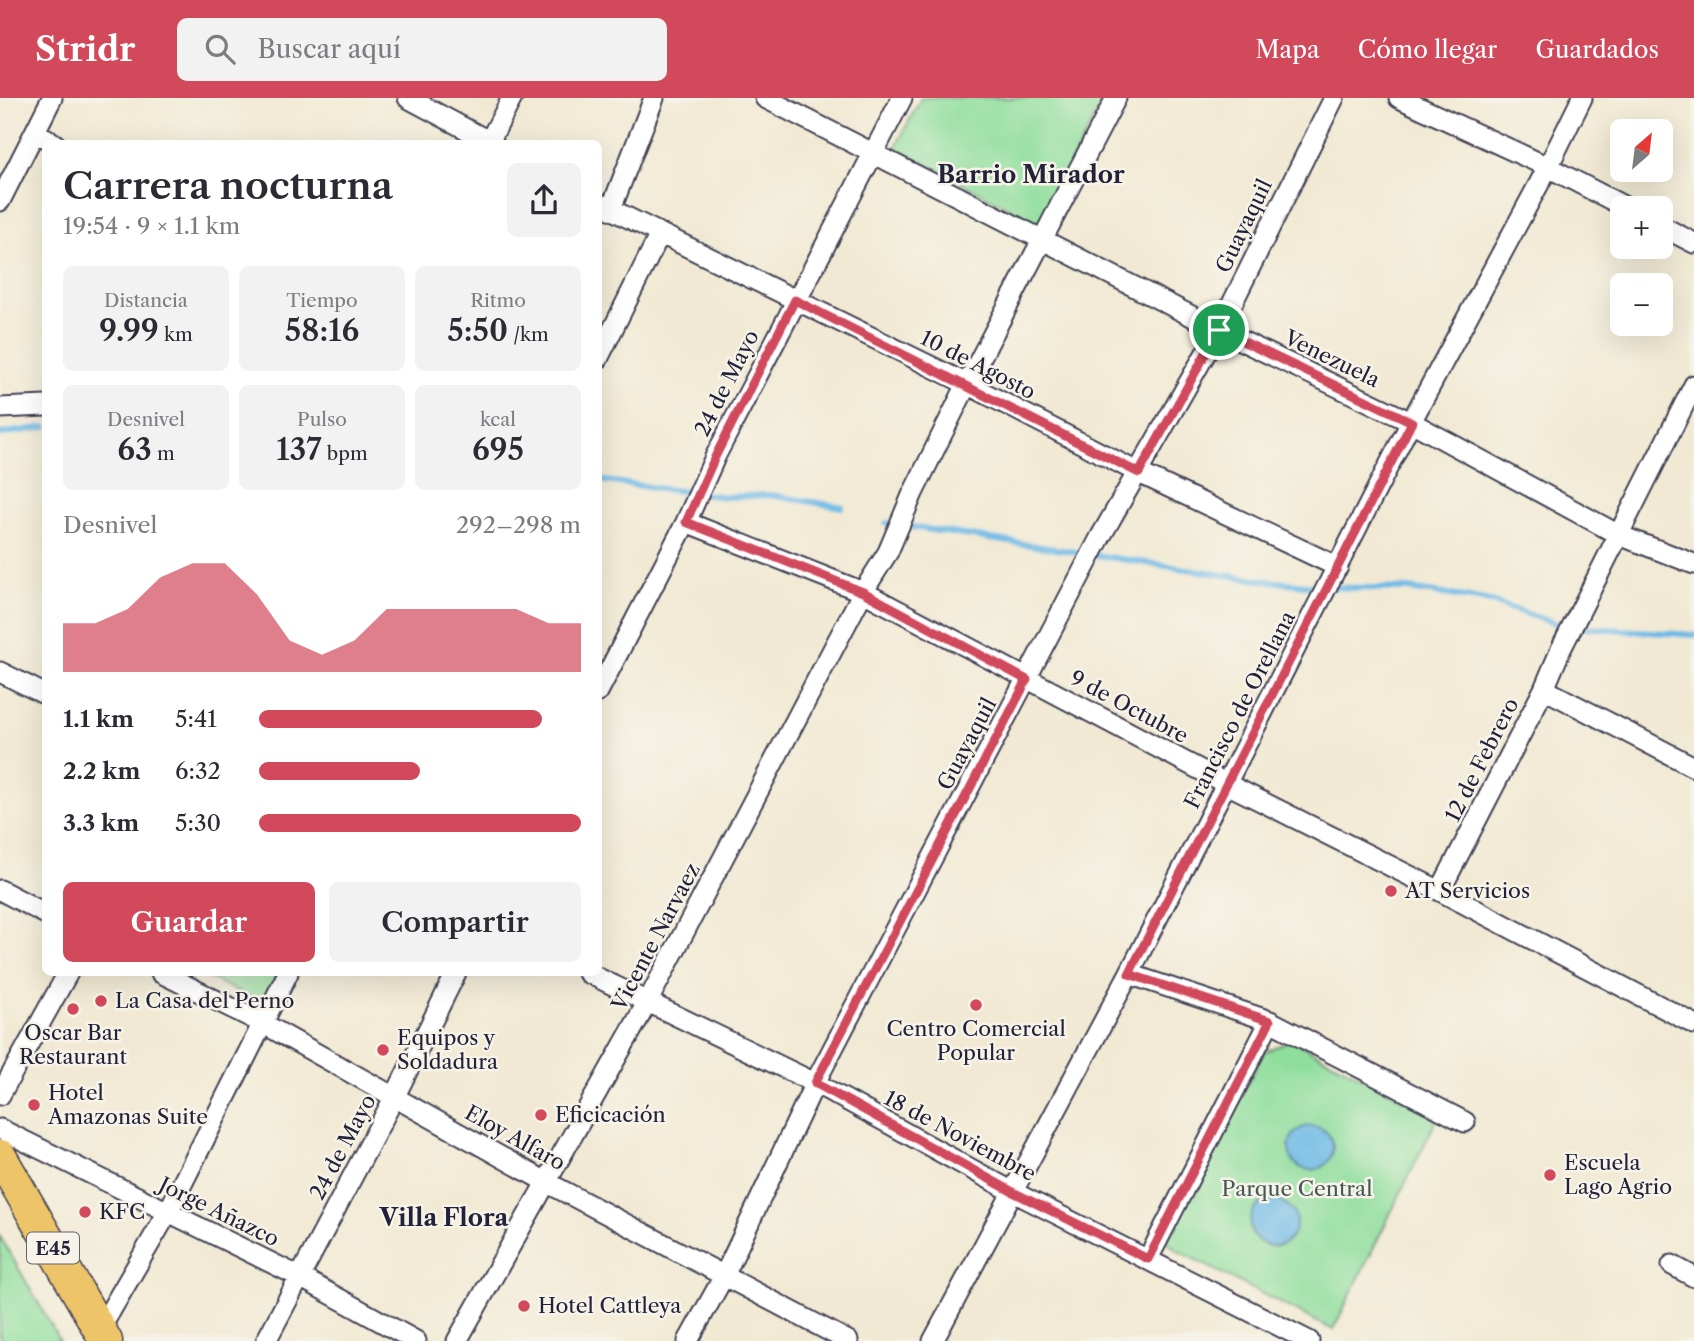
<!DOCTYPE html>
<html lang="es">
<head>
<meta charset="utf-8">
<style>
	:root { --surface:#fff; --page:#f2f2f3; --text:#2b2b33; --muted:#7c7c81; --accent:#d1495b }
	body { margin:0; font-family:"Libre Caslon Text",serif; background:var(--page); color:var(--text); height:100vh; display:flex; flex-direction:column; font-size:26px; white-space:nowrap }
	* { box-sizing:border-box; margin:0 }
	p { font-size:23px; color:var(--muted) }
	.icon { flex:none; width:38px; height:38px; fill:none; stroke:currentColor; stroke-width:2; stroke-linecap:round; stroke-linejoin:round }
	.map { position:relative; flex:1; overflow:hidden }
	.panel { position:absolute; left:42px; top:42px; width:560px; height:836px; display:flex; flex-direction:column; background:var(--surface); border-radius:10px; box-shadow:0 7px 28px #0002 }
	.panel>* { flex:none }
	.needle { width:46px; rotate:28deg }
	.fabs { position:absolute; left:1610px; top:21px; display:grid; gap:14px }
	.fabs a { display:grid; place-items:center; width:63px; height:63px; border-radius:10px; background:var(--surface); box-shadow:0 7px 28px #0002; font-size:35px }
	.pin { position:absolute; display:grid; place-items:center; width:60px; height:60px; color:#fff; margin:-30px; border:4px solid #fff; border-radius:50%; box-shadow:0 2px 7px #0007 }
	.round { display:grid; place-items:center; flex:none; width:74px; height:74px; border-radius:10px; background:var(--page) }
	.overview { display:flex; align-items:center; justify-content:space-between; height:119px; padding:0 21px }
	h1 { font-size:38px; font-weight:600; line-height:52px }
	.metrics { display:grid; grid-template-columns:repeat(3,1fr); gap:10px; height:119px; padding:7px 21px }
	.metrics div { display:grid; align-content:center; border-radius:10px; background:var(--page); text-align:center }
	.metrics b { font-size:30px; font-weight:600 }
	.metrics small { font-size:19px; font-weight:400 }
	.metrics p { font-size:19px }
	.chart { height:196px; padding:14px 21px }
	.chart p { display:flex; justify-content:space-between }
	.chart svg { width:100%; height:126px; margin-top:7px; fill:var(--accent); opacity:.7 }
	.action { display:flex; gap:14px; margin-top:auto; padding:14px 21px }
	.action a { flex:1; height:80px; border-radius:10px; background:var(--accent); color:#fff; font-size:28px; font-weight:600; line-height:80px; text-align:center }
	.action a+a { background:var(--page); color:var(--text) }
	ul { padding:0 21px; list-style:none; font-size:23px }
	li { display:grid; grid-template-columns:112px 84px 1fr; align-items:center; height:52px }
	li i { height:18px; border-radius:9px; background:var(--accent) }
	header { display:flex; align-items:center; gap:42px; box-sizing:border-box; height:98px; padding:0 35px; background:var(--accent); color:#fff }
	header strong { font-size:33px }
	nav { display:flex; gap:38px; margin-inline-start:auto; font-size:24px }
	.search { width:490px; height:63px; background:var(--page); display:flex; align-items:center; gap:18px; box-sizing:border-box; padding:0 24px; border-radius:10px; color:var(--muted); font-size:26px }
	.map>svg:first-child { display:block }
</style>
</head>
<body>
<header>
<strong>Stridr</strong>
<div class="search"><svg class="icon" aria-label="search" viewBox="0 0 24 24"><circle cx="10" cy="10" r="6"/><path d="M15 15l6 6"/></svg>Buscar aquí</div>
<nav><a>Mapa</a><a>Cómo llegar</a><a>Guardados</a></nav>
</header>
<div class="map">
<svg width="1694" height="1243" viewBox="0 0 1694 1243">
	<rect width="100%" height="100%" fill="#f7f3e8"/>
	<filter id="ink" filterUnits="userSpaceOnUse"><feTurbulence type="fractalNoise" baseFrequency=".0143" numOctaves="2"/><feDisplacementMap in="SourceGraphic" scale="14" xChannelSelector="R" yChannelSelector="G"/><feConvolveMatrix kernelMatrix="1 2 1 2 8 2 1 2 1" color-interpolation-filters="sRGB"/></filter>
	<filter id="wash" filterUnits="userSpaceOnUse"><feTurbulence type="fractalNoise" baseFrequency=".00686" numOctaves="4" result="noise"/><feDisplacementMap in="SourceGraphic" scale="28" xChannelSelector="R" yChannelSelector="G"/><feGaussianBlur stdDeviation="1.57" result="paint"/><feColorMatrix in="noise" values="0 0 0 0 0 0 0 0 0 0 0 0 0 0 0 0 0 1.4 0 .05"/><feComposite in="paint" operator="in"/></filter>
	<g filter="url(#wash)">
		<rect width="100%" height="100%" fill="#f1e9d3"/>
		<path fill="#8fde9d" stroke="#58806c" stroke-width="2" d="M921,0H1105L1039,126L895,50Z
			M200,875H278L262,906Z
			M1291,942L1438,1019L1333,1232L1176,1152L1166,1142L1264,954Z
			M0,1138L60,1243H0Z"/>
		<path fill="#6dbae7" stroke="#486e91" stroke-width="2" d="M1289 1050a22 22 0 1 1 44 0a22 22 0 1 1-44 0Z
			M1250 1125a23 23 0 1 1 46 0a23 23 0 1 1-46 0Z"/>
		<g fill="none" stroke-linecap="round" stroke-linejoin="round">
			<path stroke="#6dbae7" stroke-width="6" d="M0,336L46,329
				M598,382L725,399L771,397L842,409
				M886,425L1252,481L1323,489L1408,491L1486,502L1563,528L1694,537"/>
		</g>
	</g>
	<g filter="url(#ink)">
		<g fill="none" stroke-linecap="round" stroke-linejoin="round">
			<g stroke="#414052" stroke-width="23">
				<path id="minor" d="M408,0L494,46
					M765,0L1219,232L1411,324L1619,437L1694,466
					M1399,0L1548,69L1627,110
					M36,34L55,46
					M488,46L512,0
					M0,103L52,0
					M598,105L967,286L1139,375L1338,469
					M611,111L654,0
					M1661,128L1694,145
					M598,261L660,136
					M0,310L46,308
					M686,424L863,494L1227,686L1440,793L1694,926
					M0,574L46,597
					M1544,591L1694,669
					M598,594L686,424L716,357L902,0
					M0,792L46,816
					M1440,793L1544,591L1561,551L1694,287
					M161,875L264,926L546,1084L848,1243
					M588,875L815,985L1013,1094L1309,1243
					M1129,876L1270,923L1465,1024
					M0,997L68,875
					M0,1031L300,1179L416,1243
					M1148,1161L1270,923
					M1672,1167L1694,1179
					M100,1231L168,1114L288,875
					M266,1243L395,998L456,875
					M457,1243L647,905L863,494L888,454L913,395L967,286L1116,0
					M688,1243L724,1178L815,985L880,860L1101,438L1219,232L1334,0
					M933,1243L1129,876L1411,324L1548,69L1582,0"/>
			</g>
			<g stroke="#414052" stroke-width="35">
				<path id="trunk" d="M0,1058L106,1243"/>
			</g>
			<use href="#minor" stroke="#fff" stroke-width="19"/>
			<use href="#trunk" stroke="#eec469" stroke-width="32"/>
		</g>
	</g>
	<g fill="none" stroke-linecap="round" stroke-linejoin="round" filter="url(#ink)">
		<g stroke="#fff" stroke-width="14">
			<path id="route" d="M795,202L1139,375L1219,232L1412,324L1129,876L1270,923L1148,1161L1013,1094L815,985L1027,582L863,494L686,424L716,357Z"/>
		</g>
		<use href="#route" stroke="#d1495b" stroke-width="9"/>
	</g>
	<g fill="#d1495b" stroke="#f7f3e8" stroke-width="2.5">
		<circle cx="1391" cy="793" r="7"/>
		<circle cx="101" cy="903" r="7"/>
		<circle cx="976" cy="907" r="7"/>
		<circle cx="73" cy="911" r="7"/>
		<circle cx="383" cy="952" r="7"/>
		<circle cx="34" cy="1007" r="7"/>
		<circle cx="541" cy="1017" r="7"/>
		<circle cx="1550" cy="1077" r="7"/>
		<circle cx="85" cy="1114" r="7"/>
		<circle cx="524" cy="1208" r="7"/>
	</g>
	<g text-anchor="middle" stroke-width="5" stroke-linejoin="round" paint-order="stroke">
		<rect fill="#f7f3e8" stroke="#62616f" stroke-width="2" x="27" y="1134.5" width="52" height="31" rx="5"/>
		<g font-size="19" font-weight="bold" fill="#22223b">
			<text x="53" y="1157">E45</text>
		</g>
		<g font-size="21" fill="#22223b" stroke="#f7f3e8">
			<text transform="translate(1244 128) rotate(-64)" y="7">Guayaquil</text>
			<text transform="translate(1332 261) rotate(26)" y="7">Venezuela</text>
			<text transform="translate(978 267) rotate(27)" y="7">10 de Agosto</text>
			<text transform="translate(727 285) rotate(-63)" y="7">24 de Mayo</text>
			<text transform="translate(1129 609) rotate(28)" y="7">9 de Octubre</text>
			<text transform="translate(1240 612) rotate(-63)" y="7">Francisco de Orellana</text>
			<text transform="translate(967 646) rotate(-62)" y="7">Guayaquil</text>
			<text transform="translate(1482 662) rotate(-63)" y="7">12 de Febrero</text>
			<text transform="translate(656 839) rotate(-62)" y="7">Vicente Narvaez</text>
			<text transform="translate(960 1038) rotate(28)" y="7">18 de Noviembre</text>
			<text transform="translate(515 1040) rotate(29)" y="7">Eloy Alfaro</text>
			<text transform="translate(343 1049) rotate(-62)" y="7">24 de Mayo</text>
			<text transform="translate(219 1114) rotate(26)" y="7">Jorge Añazco</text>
		</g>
		<g font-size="21" fill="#22223b" stroke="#f7f3e8" text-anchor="start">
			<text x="1405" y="800">AT Servicios</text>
			<text x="115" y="910">La Casa del Perno</text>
			<text x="976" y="938" text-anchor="middle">Centro Comercial<tspan x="976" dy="24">Popular</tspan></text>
			<text x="73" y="942" text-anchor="middle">Oscar Bar<tspan x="73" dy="24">Restaurant</tspan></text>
			<text x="397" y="947">Equipos y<tspan x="397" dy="24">Soldadura</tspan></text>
			<text x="48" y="1002">Hotel<tspan x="48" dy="24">Amazonas Suite</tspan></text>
			<text x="555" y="1024">Eficicación</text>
			<text x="1564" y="1072">Escuela<tspan x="1564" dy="24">Lago Agrio</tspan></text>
			<text x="99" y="1121">KFC</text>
			<text x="538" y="1215">Hotel Cattleya</text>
		</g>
		<g font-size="21" fill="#435a58" stroke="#f7f3e8">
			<text x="1297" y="1098">Parque Central</text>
		</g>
		<g font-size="24" font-weight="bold" fill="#22223b" stroke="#f7f3e8">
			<text x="1031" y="85">Barrio Mirador</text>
			<text x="444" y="1128">Villa Flora</text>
		</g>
	</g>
</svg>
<div class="fabs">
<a><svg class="needle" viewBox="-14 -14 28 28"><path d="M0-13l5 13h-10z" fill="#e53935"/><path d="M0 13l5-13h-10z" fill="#7c7c81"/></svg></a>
<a>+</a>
<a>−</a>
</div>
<div class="pin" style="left:1219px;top:232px;background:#1e9e55"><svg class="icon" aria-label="arrive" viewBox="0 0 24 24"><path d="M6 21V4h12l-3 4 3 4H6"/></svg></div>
<section class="panel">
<div class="overview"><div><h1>Carrera nocturna</h1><p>19:54 · 9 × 1.1 km</p></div><a class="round"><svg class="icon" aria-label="share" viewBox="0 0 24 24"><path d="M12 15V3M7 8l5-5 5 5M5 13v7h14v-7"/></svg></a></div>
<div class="metrics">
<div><p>Distancia</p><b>9.99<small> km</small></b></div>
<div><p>Tiempo</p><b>58:16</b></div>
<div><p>Ritmo</p><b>5:50<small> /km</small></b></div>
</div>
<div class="metrics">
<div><p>Desnivel</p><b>63<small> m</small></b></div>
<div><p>Pulso</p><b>137<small> bpm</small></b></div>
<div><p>kcal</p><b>695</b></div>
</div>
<div class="chart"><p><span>Desnivel</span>292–298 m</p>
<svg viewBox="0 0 160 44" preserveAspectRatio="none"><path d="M0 44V27L10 27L20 22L30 11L40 6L50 6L60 17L70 33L80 38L90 33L100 22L110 22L120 22L130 22L140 22L150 27L160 27V44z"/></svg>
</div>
<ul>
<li><b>1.1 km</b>5:41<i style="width:88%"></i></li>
<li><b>2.2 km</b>6:32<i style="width:50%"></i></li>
<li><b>3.3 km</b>5:30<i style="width:100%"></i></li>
</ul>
<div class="action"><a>Guardar</a><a>Compartir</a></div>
</section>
</div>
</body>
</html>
